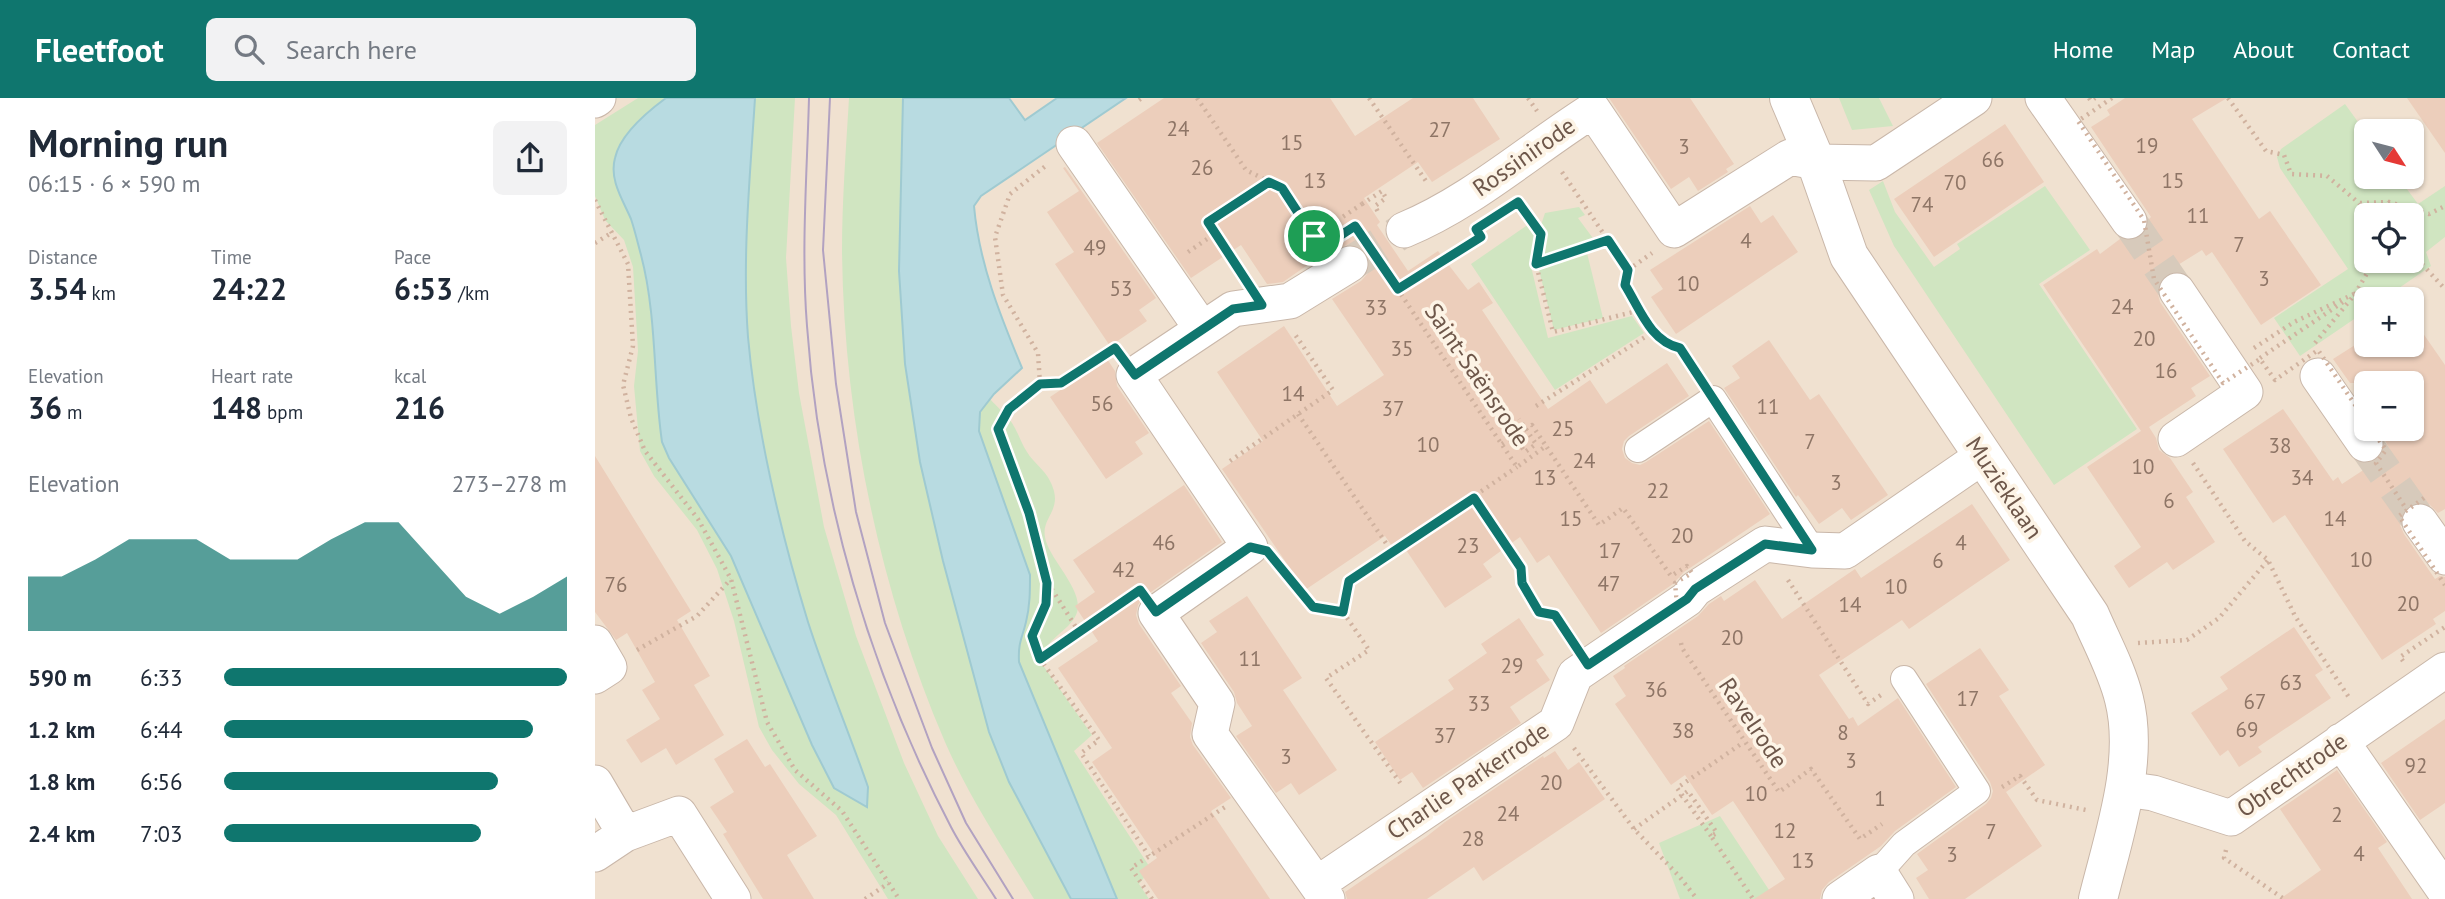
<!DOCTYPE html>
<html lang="en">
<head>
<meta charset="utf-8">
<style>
	:root { --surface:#fff; --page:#f2f2f3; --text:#1f2937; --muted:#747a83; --accent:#0f766e }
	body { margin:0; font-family:"PT Sans",sans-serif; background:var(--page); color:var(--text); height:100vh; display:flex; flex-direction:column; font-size:26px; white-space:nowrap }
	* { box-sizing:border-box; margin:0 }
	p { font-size:23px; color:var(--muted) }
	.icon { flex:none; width:38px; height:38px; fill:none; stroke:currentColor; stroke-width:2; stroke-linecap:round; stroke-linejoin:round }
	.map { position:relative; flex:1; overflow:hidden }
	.sheet { display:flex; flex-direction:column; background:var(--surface); width:595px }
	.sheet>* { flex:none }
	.needle { width:46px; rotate:126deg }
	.controls { position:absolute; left:1759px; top:21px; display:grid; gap:14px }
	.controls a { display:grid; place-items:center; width:70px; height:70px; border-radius:10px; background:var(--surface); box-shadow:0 2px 5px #0004; font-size:35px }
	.pin { position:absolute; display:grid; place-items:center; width:60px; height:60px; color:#fff; margin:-30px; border:4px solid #fff; border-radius:50%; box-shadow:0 2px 7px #0007 }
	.round { display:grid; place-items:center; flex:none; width:74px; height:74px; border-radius:10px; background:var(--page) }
	.headline { display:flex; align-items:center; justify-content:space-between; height:119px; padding:0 28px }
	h1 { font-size:38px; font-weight:600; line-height:52px }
	.figures { display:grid; grid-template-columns:repeat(3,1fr); gap:10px; height:119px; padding:7px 28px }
	.figures div { display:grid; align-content:center }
	.figures b { font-size:30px; font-weight:600 }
	.figures small { font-size:19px; font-weight:400 }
	.figures p { font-size:19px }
	.chart { height:196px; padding:14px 28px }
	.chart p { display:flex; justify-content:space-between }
	.chart svg { width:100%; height:126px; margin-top:7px; fill:var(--accent); opacity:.7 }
	ul { padding:0 28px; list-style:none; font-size:23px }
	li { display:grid; grid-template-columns:112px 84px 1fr; align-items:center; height:52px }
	li i { height:18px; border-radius:9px; background:var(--accent) }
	header { display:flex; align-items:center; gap:42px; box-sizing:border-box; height:98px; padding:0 35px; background:var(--accent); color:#fff }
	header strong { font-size:33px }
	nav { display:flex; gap:38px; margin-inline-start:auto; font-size:24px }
	.search { width:490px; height:63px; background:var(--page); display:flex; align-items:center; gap:18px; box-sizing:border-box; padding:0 24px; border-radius:10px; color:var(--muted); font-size:26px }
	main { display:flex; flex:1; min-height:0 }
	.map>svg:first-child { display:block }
</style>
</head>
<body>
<header>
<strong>Fleetfoot</strong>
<div class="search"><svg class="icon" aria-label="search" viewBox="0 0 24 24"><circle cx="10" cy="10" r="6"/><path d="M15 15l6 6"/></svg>Search here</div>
<nav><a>Home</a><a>Map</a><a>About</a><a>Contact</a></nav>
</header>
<main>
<section class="sheet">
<div class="headline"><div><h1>Morning run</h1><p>06:15 · 6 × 590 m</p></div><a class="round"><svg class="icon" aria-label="share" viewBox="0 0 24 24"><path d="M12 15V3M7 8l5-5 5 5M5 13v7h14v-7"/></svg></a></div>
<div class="figures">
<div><p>Distance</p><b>3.54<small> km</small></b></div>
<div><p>Time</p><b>24:22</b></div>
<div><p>Pace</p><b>6:53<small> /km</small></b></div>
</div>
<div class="figures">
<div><p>Elevation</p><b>36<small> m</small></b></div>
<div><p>Heart rate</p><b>148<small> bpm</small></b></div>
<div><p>kcal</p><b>216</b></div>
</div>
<div class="chart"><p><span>Elevation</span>273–278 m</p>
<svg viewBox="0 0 160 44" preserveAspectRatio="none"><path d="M0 44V25L10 25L20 19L30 12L40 12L50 12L60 19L70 19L80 19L90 12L100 6L110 6L120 19L130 32L140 38L150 32L160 25V44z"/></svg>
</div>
<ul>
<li><b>590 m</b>6:33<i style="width:100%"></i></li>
<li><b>1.2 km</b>6:44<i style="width:90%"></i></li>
<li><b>1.8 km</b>6:56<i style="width:80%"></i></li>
<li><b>2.4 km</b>7:03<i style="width:75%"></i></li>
</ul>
</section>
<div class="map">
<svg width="1850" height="801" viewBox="0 0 1850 801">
	<rect width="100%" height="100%" fill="#faf0e1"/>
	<path fill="#f0e1d0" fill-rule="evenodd" d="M0,0H1850V801H0ZM1771,33H1816V79H1771ZM1771,117H1816V163H1771ZM1771,201H1816V247H1771ZM1771,285H1816V331H1771Z"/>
	<path fill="#d0e5c1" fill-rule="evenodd" d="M43,0H71L68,2L37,124L47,160L55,208L67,344L74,360L136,458L217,647L239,690L272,709L273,689C253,634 231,579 213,524C186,436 161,330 153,239C147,159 155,79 160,0H200L191,160L196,228L204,295L229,429L261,538L309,665L343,738L383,801H293L241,717L204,686L177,652L164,629L139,523L122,471L102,432L59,378L45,353L39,288L43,253L38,169L29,142L10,122L0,98V27Z
		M254,0H308L304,173L310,266L394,634L414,684L476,801H439C408,750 374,699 350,644C284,490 249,321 247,154C247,103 251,51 254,0Z
		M1244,0H1284L1298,28L1257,32Z
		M1750,6L1771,35V79H1803L1823,106L1850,88V139L1831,154L1836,168L1788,201H1771V213L1705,258L1679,220L1753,171L1685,70L1682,59L1686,51ZM1771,117H1816V163H1771Z
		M1288,83L1300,114L1339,169L1365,151L1362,146L1450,88L1495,152L1444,186L1542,331L1459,387L1299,148L1274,92Z
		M984,109L990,117L983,120L1000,143L935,164L953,240L1037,218L1049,235L960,292L876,166L934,126L946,127L950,115Z
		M992,155L1008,220L959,232L943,168Z
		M395,301C402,309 411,316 417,325C423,334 426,345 432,354C438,364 450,372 455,383C470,412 446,418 450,439C453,461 492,494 481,517C473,534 451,540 445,563L497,637L479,653L556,771L544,786L554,801H522L424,564L423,546L431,528L435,477L384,333L385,314Z
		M1125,718L1180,801H1085L1064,745Z"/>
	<path fill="#b8dbe1" stroke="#9fcad1" stroke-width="2" d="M71,0H160C155,79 147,159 153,239C161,330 186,436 213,524C231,580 254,634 273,689L272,709L239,690L217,647L136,458L74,360L67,344C58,282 62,218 46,157C43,146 40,133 36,121C28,102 14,82 20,60C25,37 52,14 71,0Z
		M308,0H414L430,22L462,0H531L386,98L379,108C384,165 405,217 427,270L399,296L385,314L384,333L435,477C435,493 435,508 431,524C427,541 423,544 424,564L522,801H476L414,684L394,634L348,463L325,364L310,266L304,173Z"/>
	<path fill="#eccebb" d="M569,0H735L760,38L818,0H878L905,41L837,84L823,64L769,100L785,124L782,127L813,173L843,153L873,192L884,184L898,205L887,212L953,311L995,282L1011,306L1072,265L1094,298L1034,338L1029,343L1027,351L1030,360L1037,365L1045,367L1051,364L1114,323L1175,416L1089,474L1078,486L1006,535L954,457L942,465L925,439L888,466L897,479L850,510L805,443L797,448L790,438L710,492L627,371L668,343L622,274L689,228L742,308L789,277L737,201L766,183L773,175L775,165L772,156L765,149L754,146L714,166L688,184L672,186L646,147L596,180L502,45Z
		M1014,0H1095L1139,66L1131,71L1133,74L1103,93L1094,79L1076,91Z
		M1530,0H1632L1597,21L1664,121L1675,113L1726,187L1666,227L1617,154L1611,158L1607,152L1557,183L1562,192L1565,204L1615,278L1596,290L1601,298L1554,329L1561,340L1564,352L1575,360L1598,394L1591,399L1620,444L1578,472L1572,464L1534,490L1519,468L1546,449L1492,369L1546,333L1448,187L1502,151L1505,156L1525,141L1535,143L1545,140L1552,131L1554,121L1556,119L1496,29L1515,17L1512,12Z
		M1812,0H1850V55Z
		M1410,26L1449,84L1339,159L1299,101Z
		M470,69L561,200L544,212L552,223L515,248L460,166L479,154L452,114L484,93L468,70Z
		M1155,108L1166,125L1178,117L1203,154L1081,236L1056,199L1068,191L1055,172Z
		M1816,218L1850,267V411L1843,415L1834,406L1822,404L1814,407L1807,415L1805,427L1809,436L1840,481L1845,478L1850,479V513L1838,521L1841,526L1787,562L1690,417L1678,425L1628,351L1688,311L1738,383L1743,379L1747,386L1796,354L1784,331H1816V285H1755L1738,261L1760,247H1816Z
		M1174,242L1215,302L1224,296L1293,397L1256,422L1247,410L1224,426L1203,397L1201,399L1129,290L1145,280L1137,268Z
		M512,261L520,273L522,288L554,335L540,344L548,356L511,381L455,299Z
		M0,358L96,513L82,522L115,578L99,587L129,637L81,667L71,650L46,665L31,642L65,621L47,592L60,584L32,535L21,542L0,514Z
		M589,387L627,444L549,499L543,507L541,517L544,526L586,588L576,595L597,625L595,639L598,647L636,700L616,713L675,801H563L544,773L562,760L497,664L517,650L463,570L503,543L480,508L500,494L478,462Z
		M1377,406L1415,462L1314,531L1307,522L1224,577L1254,621L1258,619L1263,628L1303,600L1361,689L1300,733L1286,748L1234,784L1227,792L1225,801H1159L1190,781L1138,703L1117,717L1090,677L1076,687L1020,606L1031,598L1018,578L1030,570L1029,568L1103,518L1114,506L1126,498L1129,503L1160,482L1187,521L1260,471L1266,480Z
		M652,498L707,580L688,592L742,672L704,697L696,685L681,695L641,638L657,628L642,605L639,594L606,545L622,534L614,523Z
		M924,520L949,557L941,562L955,582L915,609L926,625L828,690L817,674L805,682L780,644L859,591L853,582L892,555L886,546Z
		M1699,529L1728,572L1720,577L1736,600L1663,649L1667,654L1644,669L1633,652L1625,658L1596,615L1633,591L1625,579Z
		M1385,550L1414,592L1404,598L1450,667L1411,694L1447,748L1370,801H1334L1321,780L1333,772L1322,756L1391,706L1396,700L1398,693L1395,684L1331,586Z
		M1850,621V705L1825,722L1786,665Z
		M152,641L170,669L175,666L222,738L192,757L219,801H168L128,736L132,734L115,709L139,694L119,661Z
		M960,653L973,672L984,664L1010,701L888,783L879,769L832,801H752L750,794L831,739L850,724L948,658L949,660Z
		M1742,672L1792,744L1783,750L1817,801H1685L1726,772L1685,711Z"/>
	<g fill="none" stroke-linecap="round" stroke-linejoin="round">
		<path stroke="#d7cabb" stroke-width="35" stroke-dasharray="35 18" stroke-linecap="butt" d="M1534,123L1582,193
			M755,166L809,132
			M1770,346L1825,424"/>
		<g stroke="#c9b7a9" stroke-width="28">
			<path id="pedestrian" d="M1043,351L1118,301L1217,452
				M1284,774L1309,746L1382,693L1309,581"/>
		</g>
		<g stroke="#c9b7a9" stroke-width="37">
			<path id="minor" d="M1448,0L1534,123
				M0,2L3,0
				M479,46L607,231
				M809,132C877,104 936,51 998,12L1079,132L1195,59L1221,64L1281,65L1379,0
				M1723,278L1770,346
				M1581,341L1650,294L1582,193
				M1825,424L1850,459
				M0,545L14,569L0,578
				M1746,643L1850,793
				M0,685L30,736
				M1529,691L1558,695L1636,720L1850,572
				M0,756L30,736L84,716L138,801
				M722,786L961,625L980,577L1092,501L1100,491L1170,446L1217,452L1250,453L1388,358
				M732,801L615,636L622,605L561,515L655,449L539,277L638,211L695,203L755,166
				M1245,801L1284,774L1301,801"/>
		</g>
		<g stroke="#c9b7a9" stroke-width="40">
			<path id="tertiary" d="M1194,0L1221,64L1254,158L1495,517C1507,545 1522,572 1529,601C1545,664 1518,740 1503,801"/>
		</g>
		<path stroke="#d0b29f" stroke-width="4.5" stroke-dasharray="2 5" stroke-linecap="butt" d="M774,0L833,86
			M933,0L942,13
			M1494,0L1496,3L1500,0
			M1633,0L1671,53L1689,57L1696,76L1732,78L1764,105L1774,117
			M544,2L547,0
			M967,74L1033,172L1030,187C1045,211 1055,243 1085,250L1103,278
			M0,102L33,166L38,248L28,287L36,320L50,353L103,421L136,481L172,624L200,672L247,713L304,801
			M923,104L946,136L941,166
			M1765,105L1794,104L1834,116L1850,108
			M767,106L787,93L791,100L780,108L783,114
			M625,116L613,124L647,177
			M1787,117L1794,104
			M1012,142L941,166L958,234L1046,212
			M0,145L18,134
			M593,154L621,135
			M850,162L885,139L882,131
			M1779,166L1825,164L1850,191
			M1033,172L1057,155
			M1720,245L1760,196L1779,163
			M1659,250L1699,224L1759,196
			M516,252L466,285L445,286L414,311L403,331L434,415L452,485L451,506L437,538L445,561L504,642L486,655L554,758
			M1665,260L1748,204
			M445,286L443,255L408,197L400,139L415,96L453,66
			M941,308L1058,234
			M703,316L797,454
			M919,338L930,354L941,346L924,321
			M635,363L738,292L699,235
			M1598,365L1650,443L1673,462L1700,518L1755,601
			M879,400L926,470L927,485L944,514L960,517L977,543
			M682,464L718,510L748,514L754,483L922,369
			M1193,482L1273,606L1286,597
			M453,485L484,534
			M748,514L774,552L731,580L808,689
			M1086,545L1087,550L1184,694L1216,671L1265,741L1287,726
			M1543,545L1592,542L1624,520L1673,462
			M42,552L102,518L136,481
			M445,561L530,503
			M1808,563L1805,559L1850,529
			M979,650L1039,731L1084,778L1102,801
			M1407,689L1425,678L1442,702L1491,712
			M1039,731L1093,693L1122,735L1116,738L1158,801
			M1631,752L1629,760L1689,801
			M270,801L294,785
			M557,801L536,770L630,709"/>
		<use href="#pedestrian" stroke="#fff" stroke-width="26"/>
		<use href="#minor" stroke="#fff" stroke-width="35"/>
		<use href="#tertiary" stroke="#fff" stroke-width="38"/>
		<path stroke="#b2a2c1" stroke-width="2" d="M214,0C212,76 206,152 212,228C224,402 275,574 356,729C369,754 386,777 401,801
			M235,0L228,152L241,286L261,414L290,525L337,650L371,725L418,801"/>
		<path stroke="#d0b29f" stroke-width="4.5" stroke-dasharray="2 5" stroke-linecap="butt" d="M602,0L651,72L687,90L726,150L760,128L922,369L951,348L1004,427L1028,410L1076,478L1092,468L1097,475L1080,485L1083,517
			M1517,0L1483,23L1549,122L1559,181L1628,285L1665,261L1680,282L1723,252L1771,323
			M625,116L673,84
			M719,138L767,106
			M803,192L850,162
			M1776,331L1791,352L1781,365L1812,412
			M907,346L937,327L951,348
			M1829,400L1804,418L1850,487
			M1116,738L1082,690L1149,644"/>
	</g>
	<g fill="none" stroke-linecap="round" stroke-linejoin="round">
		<g stroke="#fff" stroke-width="14">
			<path id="route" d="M674,84L687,90L726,150L760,128L803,191L886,139L881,131L923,104L946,136L941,166L1013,142L1033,172L1030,187C1045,211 1055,243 1085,250L1217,452L1170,446L1100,491L1092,501L993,567L960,517L944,514L927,485L926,470L879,400L754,483L748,514L718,509L672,453L655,449L561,514L545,492L445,561L437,538L451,506L452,485L434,415L403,331L414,311L445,286L466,285L520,250L540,277L638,211L667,207L613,124Z"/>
		</g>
		<use href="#route" stroke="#0f766e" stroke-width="9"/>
	</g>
	<g text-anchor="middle" stroke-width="7" stroke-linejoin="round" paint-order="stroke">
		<g font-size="21" fill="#8e7566">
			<text x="583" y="38">24</text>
			<text x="845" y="39">27</text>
			<text x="697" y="52">15</text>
			<text x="1552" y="55">19</text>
			<text x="1089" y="56">3</text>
			<text x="1398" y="69">66</text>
			<text x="607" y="77">26</text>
			<text x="720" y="90">13</text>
			<text x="1578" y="90">15</text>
			<text x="1360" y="92">70</text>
			<text x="1327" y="114">74</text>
			<text x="1603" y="125">11</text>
			<text x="1151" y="150">4</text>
			<text x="1644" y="154">7</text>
			<text x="500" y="157">49</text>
			<text x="1669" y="188">3</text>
			<text x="1093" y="193">10</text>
			<text x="526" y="198">53</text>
			<text x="1527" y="216">24</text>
			<text x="781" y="217">33</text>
			<text x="1549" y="248">20</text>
			<text x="807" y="258">35</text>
			<text x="1571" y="280">16</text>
			<text x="698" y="303">14</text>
			<text x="507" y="313">56</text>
			<text x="1173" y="316">11</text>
			<text x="798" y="318">37</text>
			<text x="968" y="338">25</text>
			<text x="1215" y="351">7</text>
			<text x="833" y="354">10</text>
			<text x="1685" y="355">38</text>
			<text x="989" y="370">24</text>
			<text x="1548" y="376">10</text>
			<text x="950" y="387">13</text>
			<text x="1707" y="387">34</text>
			<text x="1241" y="392">3</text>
			<text x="1063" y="400">22</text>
			<text x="1574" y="410">6</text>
			<text x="976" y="428">15</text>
			<text x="1740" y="428">14</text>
			<text x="1087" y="445">20</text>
			<text x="569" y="452">46</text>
			<text x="1366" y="452">4</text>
			<text x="873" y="455">23</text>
			<text x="1015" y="460">17</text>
			<text x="1766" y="469">10</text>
			<text x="1343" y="470">6</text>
			<text x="529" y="479">42</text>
			<text x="1014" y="493">47</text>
			<text x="21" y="494">76</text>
			<text x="1301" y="496">10</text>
			<text x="1813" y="513">20</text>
			<text x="1255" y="514">14</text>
			<text x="1137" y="547">20</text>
			<text x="655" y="568">11</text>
			<text x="917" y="575">29</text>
			<text x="1696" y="592">63</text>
			<text x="1061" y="599">36</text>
			<text x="1373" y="608">17</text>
			<text x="1660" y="611">67</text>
			<text x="884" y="613">33</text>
			<text x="1652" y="639">69</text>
			<text x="1088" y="640">38</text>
			<text x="1248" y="642">8</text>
			<text x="850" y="645">37</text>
			<text x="691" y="666">3</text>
			<text x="1256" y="670">3</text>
			<text x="1821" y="675">92</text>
			<text x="956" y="692">20</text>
			<text x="1161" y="703">10</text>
			<text x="1285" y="708">1</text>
			<text x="913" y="723">24</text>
			<text x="1742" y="724">2</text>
			<text x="1190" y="740">12</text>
			<text x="1396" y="741">7</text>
			<text x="878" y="748">28</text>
			<text x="1764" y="763">4</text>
			<text x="1357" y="764">3</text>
			<text x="1208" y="770">13</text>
		</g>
		<g font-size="24" fill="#6e574a" stroke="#fdf4e6">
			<text transform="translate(929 59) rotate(-35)" y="8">Rossinirode</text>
			<text transform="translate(882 277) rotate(56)" y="8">Saint-Saënsrode</text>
			<text transform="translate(1409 390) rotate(56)" y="8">Muzieklaan</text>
			<text transform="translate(1158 625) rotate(56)" y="8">Ravelrode</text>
			<text transform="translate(1697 677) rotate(-35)" y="8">Obrechtrode</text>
			<text transform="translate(873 683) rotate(-34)" y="8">Charlie Parkerrode</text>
		</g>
	</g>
</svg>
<div class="controls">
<a><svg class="needle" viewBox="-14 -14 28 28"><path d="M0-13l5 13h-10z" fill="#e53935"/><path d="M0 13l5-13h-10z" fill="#747a83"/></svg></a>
<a><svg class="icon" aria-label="locate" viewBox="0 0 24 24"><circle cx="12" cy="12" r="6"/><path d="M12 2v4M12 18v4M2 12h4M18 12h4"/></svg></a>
<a>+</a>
<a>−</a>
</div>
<div class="pin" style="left:719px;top:138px;background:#1e9e55"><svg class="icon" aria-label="arrive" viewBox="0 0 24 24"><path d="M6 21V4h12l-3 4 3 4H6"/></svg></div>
</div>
</main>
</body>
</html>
